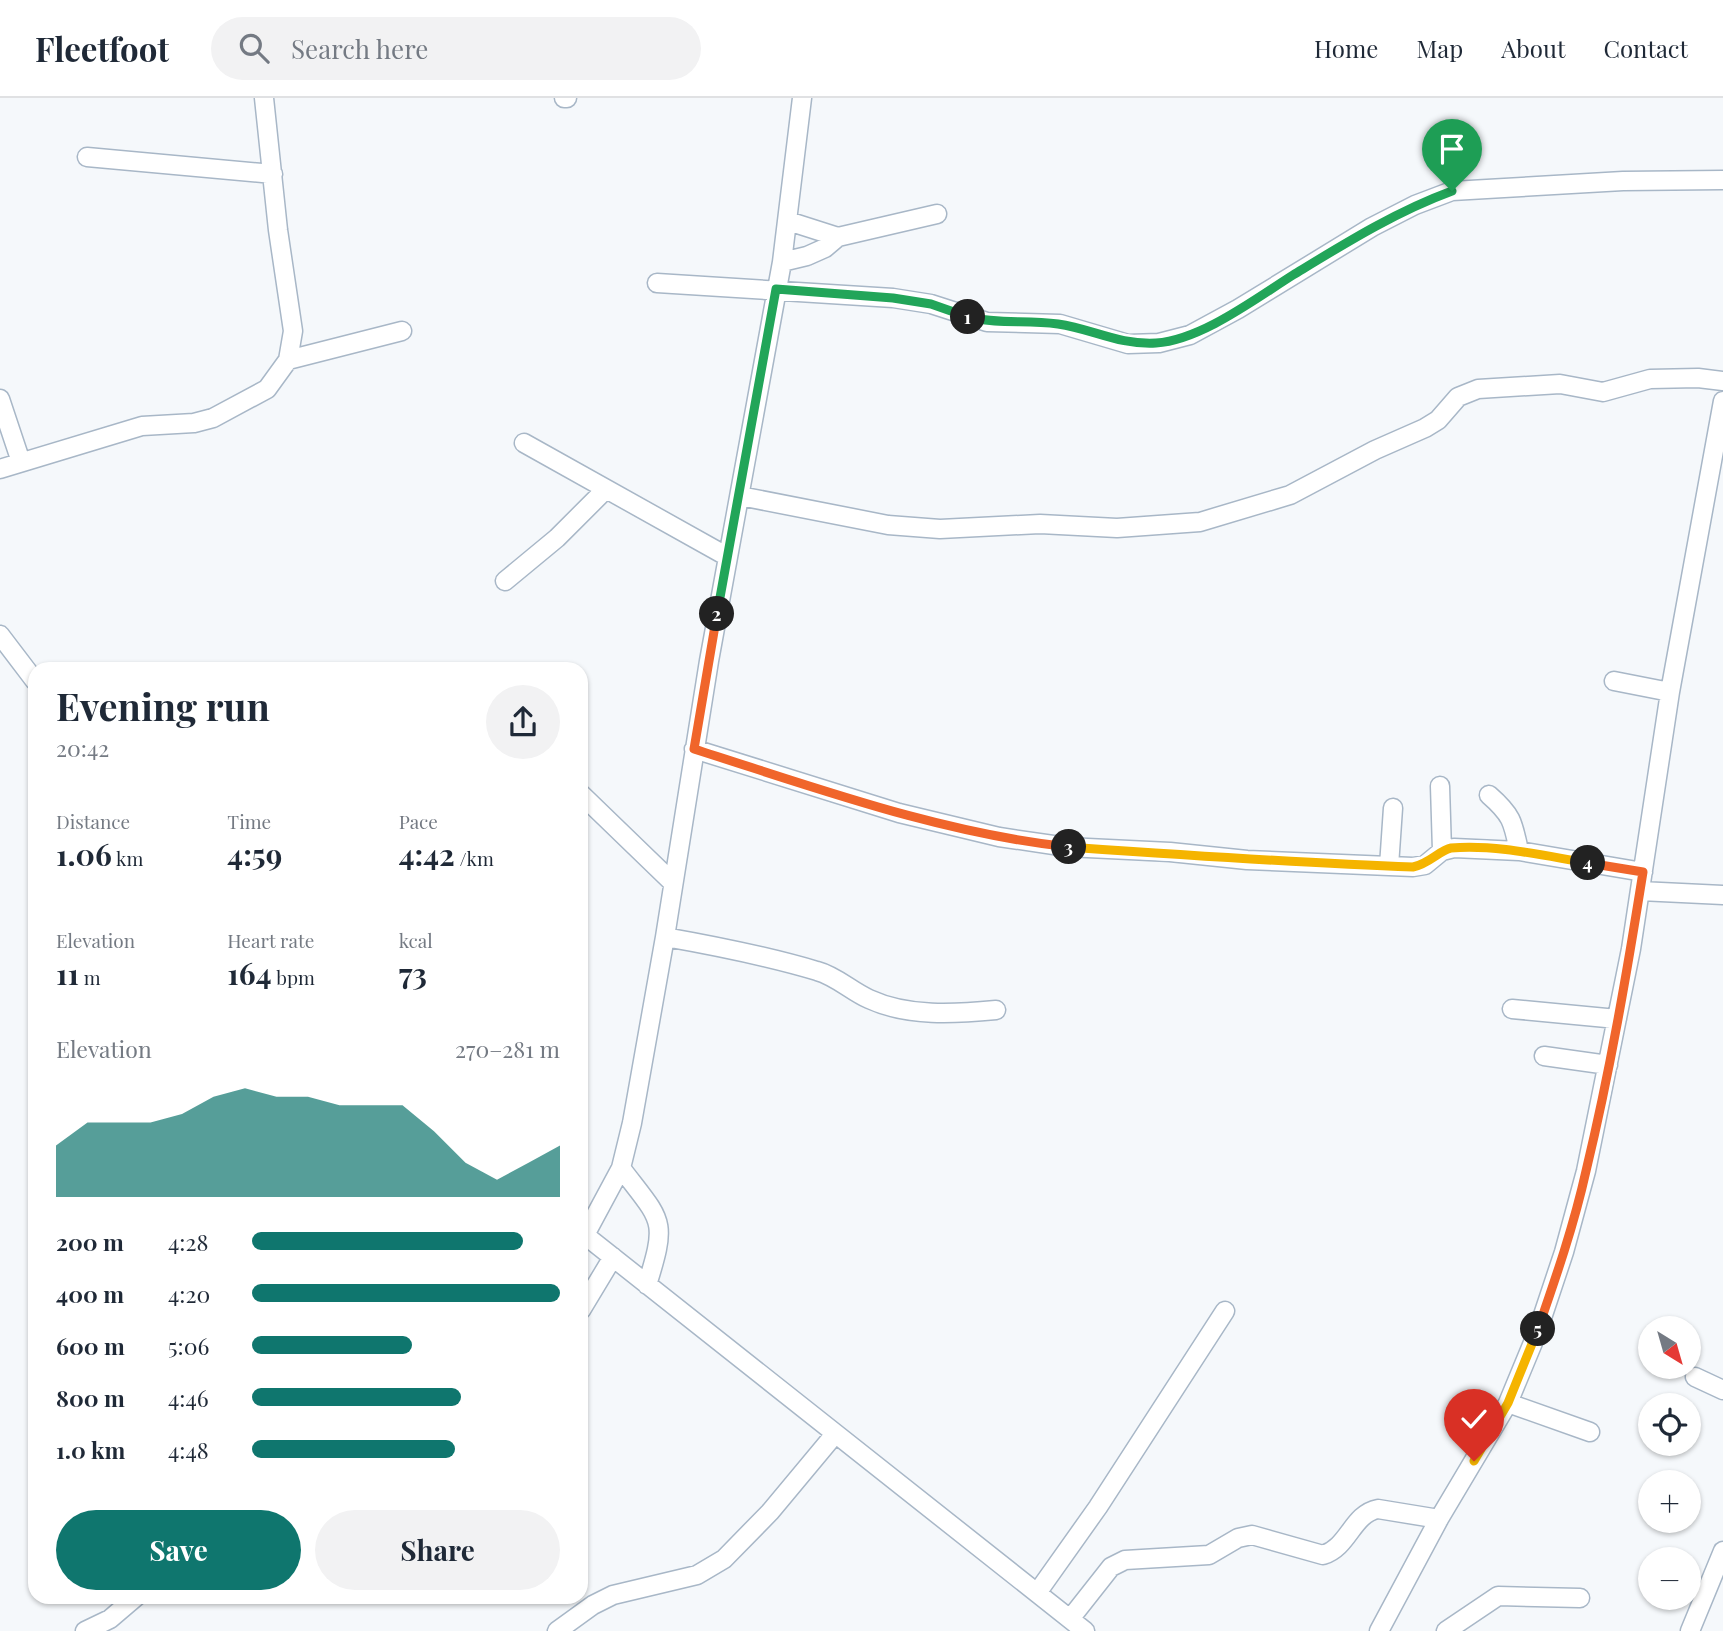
<!DOCTYPE html>
<html lang="en">
<head>
<meta charset="utf-8">
<style>
	:root { --surface:#fff; --page:#f2f2f3; --text:#1f2937; --muted:#747a83; --line:#e0e1e3; --accent:#0f766e }
	body { margin:0; font-family:"Playfair Display",serif; background:var(--page); color:var(--text); height:100vh; display:flex; flex-direction:column; font-size:26px; white-space:nowrap }
	* { box-sizing:border-box; margin:0 }
	p { font-size:23px; color:var(--muted) }
	.icon { flex:none; width:38px; height:38px; fill:none; stroke:currentColor; stroke-width:2; stroke-linecap:round; stroke-linejoin:round }
	.map { position:relative; flex:1; overflow:hidden }
	.drawer { position:absolute; left:28px; top:564px; width:560px; height:942px; display:flex; flex-direction:column; background:var(--surface); border-radius:21px; box-shadow:0 2px 5px #0004 }
	.drawer>* { flex:none }
	.needle { width:46px; rotate:143deg }
	.buttons { position:absolute; left:1638px; top:1218px; display:grid; gap:14px }
	.buttons a { display:grid; place-items:center; width:63px; height:63px; border-radius:50%; background:var(--surface); box-shadow:0 2px 5px #0004; font-size:35px }
	.pin { position:absolute; display:grid; place-items:center; width:60px; height:60px; color:#fff; margin:-72px -30px; border-radius:50% 50% 50% 0; rotate:-45deg; box-shadow:0 0 7px #0007 }
	.pin .icon { rotate:45deg }
	.km { position:absolute; width:35px; height:35px; margin:-18px; border-radius:50%; background:#222; color:#fff; font-size:19px; line-height:35px; text-align:center }
	.round { display:grid; place-items:center; flex:none; width:74px; height:74px; border-radius:37px; background:var(--page) }
	.summary { display:flex; align-items:center; justify-content:space-between; height:119px; padding:0 28px }
	h1 { font-size:38px; font-weight:700; line-height:52px }
	.metrics { display:grid; grid-template-columns:repeat(3,1fr); gap:10px; height:119px; padding:7px 28px }
	.metrics div { display:grid; align-content:center }
	.metrics b { font-size:30px; font-weight:700 }
	.metrics small { font-size:19px; font-weight:400 }
	.metrics p { font-size:19px }
	.chart { height:196px; padding:14px 28px }
	.chart p { display:flex; justify-content:space-between }
	.chart svg { width:100%; height:126px; margin-top:7px; fill:var(--accent); opacity:.7 }
	.primary-button { display:flex; gap:14px; margin-top:auto; padding:14px 28px }
	.primary-button a { flex:1; height:80px; border-radius:42px; background:var(--accent); color:#fff; font-size:28px; font-weight:700; line-height:80px; text-align:center }
	.primary-button a+a { background:var(--page); color:var(--text) }
	ul { padding:0 28px; list-style:none; font-size:23px }
	li { display:grid; grid-template-columns:112px 84px 1fr; align-items:center; height:52px }
	li i { height:18px; border-radius:9px; background:var(--accent) }
	header { display:flex; align-items:center; gap:42px; box-sizing:border-box; height:98px; padding:0 35px; background:var(--surface); border-bottom:2px solid var(--line) }
	header strong { font-size:33px }
	nav { display:flex; gap:38px; margin-inline-start:auto; font-size:24px }
	.search { width:490px; height:63px; background:var(--page); display:flex; align-items:center; gap:18px; box-sizing:border-box; padding:0 24px; border-radius:38px; color:var(--muted); font-size:26px }
	.map>svg:first-child { display:block }
</style>
</head>
<body>
<header>
<strong>Fleetfoot</strong>
<div class="search"><svg class="icon" aria-label="search" viewBox="0 0 24 24"><circle cx="10" cy="10" r="6"/><path d="M15 15l6 6"/></svg>Search here</div>
<nav><a>Home</a><a>Map</a><a>About</a><a>Contact</a></nav>
</header>
<div class="map">
<svg width="1723" height="1533" viewBox="0 0 1723 1533">
	<rect width="100%" height="100%" fill="#f5f8fb"/>
	<g fill="none" stroke-linecap="round" stroke-linejoin="round">
		<g stroke="#a8b7c7" stroke-width="21">
			<path id="minor" d="M564,0H567
				M87,59L273,76
				M788,123L838,139
				M782,164L807,158L825,150L838,139L937,116
				M657,185L893,200L931,206L987,224L1060,226L1128,246L1159,245L1190,237L1238,211L1372,129L1415,107L1452,93L1623,83L1723,82
				M288,262L402,233
				M0,301L21,364
				M524,345L728,459
				M0,371L142,328L194,325L213,320L267,291L288,262L293,233L278,132L264,0
				M740,398L888,427L940,431L1040,426L1117,430L1200,424L1290,397L1375,352L1425,330L1438,322L1458,299L1478,291L1560,286L1603,294L1650,281L1698,280L1723,283
				M505,483L557,440L606,391
				M0,537L35,583
				M1614,583L1670,594
				M694,651L899,715L999,739L1067,749L1170,754L1247,762L1413,769L1425,767L1442,753L1454,750L1519,753L1643,774
				M1440,688L1442,753
				M581,696L672,784
				M1489,697C1512,717 1513,724 1519,753
				M1389,768L1393,710
				M1640,793L1723,797
				M665,839C716,848 767,858 817,873C836,878 851,893 869,901C908,919 955,916 996,912
				M1512,911L1617,921
				M1544,958L1608,967
				M621,1070C662,1124 668,1120 647,1187
				M581,1134L1085,1533
				M585,1137L621,1070L632,1025L665,839L709,563L782,164L802,0
				M581,1212L613,1159
				M1695,1279L1723,1292
				M1508,1305L1590,1334
				M1037,1495L1098,1409L1225,1213
				M1070,1521L1111,1469L1125,1462L1209,1457L1238,1440L1252,1437L1323,1457C1349,1449 1352,1416 1378,1411L1439,1421
				M85,1533L110,1521L137,1498
				M557,1533L593,1507L613,1497L697,1477L724,1461L770,1414L835,1336
				M1379,1533L1439,1421L1508,1305L1537,1235L1564,1154L1586,1073L1631,851L1670,594L1723,303
				M1446,1533L1498,1498L1580,1500
				M1690,1533L1723,1453"/>
		</g>
		<use href="#minor" stroke="#fff" stroke-width="18"/>
	</g>
	<g fill="none" stroke-linecap="round" stroke-linejoin="round">
		<g stroke="#fff" stroke-width="14">
			<path id="split-1" d="M968,219C1002,227 1026,221 1058,226C1093,231 1118,247 1156,245C1201,242 1255,201 1293,177C1344,146 1395,114 1452,93"/>
		</g>
		<g stroke="#fff" stroke-width="14">
			<path id="split-2" d="M717,516L776,191L893,200L931,206L968,219"/>
		</g>
		<g stroke="#fff" stroke-width="14">
			<path id="split-3" d="M717,516L694,651C817,690 940,735 1069,749"/>
		</g>
		<g stroke="#fff" stroke-width="14">
			<path id="split-4" d="M1069,749C1184,757 1298,765 1413,769C1429,766 1440,752 1451,750C1495,746 1545,758 1588,765"/>
		</g>
		<g stroke="#fff" stroke-width="14">
			<path id="split-5" d="M1538,1231C1556,1179 1574,1127 1586,1073C1610,974 1627,874 1643,774L1588,765"/>
		</g>
		<g stroke="#fff" stroke-width="14">
			<path id="split-6" d="M1474,1363L1508,1305L1538,1231"/>
		</g>
		<use href="#split-1" stroke="#22a559" stroke-width="9"/>
		<use href="#split-2" stroke="#22a559" stroke-width="9"/>
		<use href="#split-3" stroke="#f0652b" stroke-width="9"/>
		<use href="#split-4" stroke="#f5b400" stroke-width="9"/>
		<use href="#split-5" stroke="#f0652b" stroke-width="9"/>
		<use href="#split-6" stroke="#f5b400" stroke-width="9"/>
	</g>
</svg>
<div class="buttons">
<a><svg class="needle" viewBox="-14 -14 28 28"><path d="M0-13l5 13h-10z" fill="#e53935"/><path d="M0 13l5-13h-10z" fill="#747a83"/></svg></a>
<a><svg class="icon" aria-label="locate" viewBox="0 0 24 24"><circle cx="12" cy="12" r="6"/><path d="M12 2v4M12 18v4M2 12h4M18 12h4"/></svg></a>
<a>+</a>
<a>−</a>
</div>
<div class="pin" style="left:1452px;top:93px;background:#1e9e55"><svg class="icon" aria-label="arrive" viewBox="0 0 24 24"><path d="M6 21V4h12l-3 4 3 4H6"/></svg></div>
<div class="pin" style="left:1474px;top:1363px;background:#d93025"><svg class="icon" aria-label="check" viewBox="0 0 24 24"><path d="M5 12l5 5 9-10"/></svg></div>
<b class="km" style="left:968px;top:219px">1</b>
<b class="km" style="left:717px;top:516px">2</b>
<b class="km" style="left:1069px;top:749px">3</b>
<b class="km" style="left:1588px;top:765px">4</b>
<b class="km" style="left:1538px;top:1231px">5</b>
<section class="drawer">
<div class="summary"><div><h1>Evening run</h1><p>20:42</p></div><a class="round"><svg class="icon" aria-label="share" viewBox="0 0 24 24"><path d="M12 15V3M7 8l5-5 5 5M5 13v7h14v-7"/></svg></a></div>
<div class="metrics">
<div><p>Distance</p><b>1.06<small> km</small></b></div>
<div><p>Time</p><b>4:59</b></div>
<div><p>Pace</p><b>4:42<small> /km</small></b></div>
</div>
<div class="metrics">
<div><p>Elevation</p><b>11<small> m</small></b></div>
<div><p>Heart rate</p><b>164<small> bpm</small></b></div>
<div><p>kcal</p><b>73</b></div>
</div>
<div class="chart"><p><span>Elevation</span>270–281 m</p>
<svg viewBox="0 0 160 44" preserveAspectRatio="none"><path d="M0 44V26L10 18L20 18L30 18L40 15L50 9L60 6L70 9L80 9L90 12L100 12L110 12L120 21L130 32L140 38L150 32L160 26V44z"/></svg>
</div>
<ul>
<li><b>200 m</b>4:28<i style="width:88%"></i></li>
<li><b>400 m</b>4:20<i style="width:100%"></i></li>
<li><b>600 m</b>5:06<i style="width:52%"></i></li>
<li><b>800 m</b>4:46<i style="width:68%"></i></li>
<li><b>1.0 km</b>4:48<i style="width:66%"></i></li>
</ul>
<div class="primary-button"><a>Save</a><a>Share</a></div>
</section>
</div>
</body>
</html>
